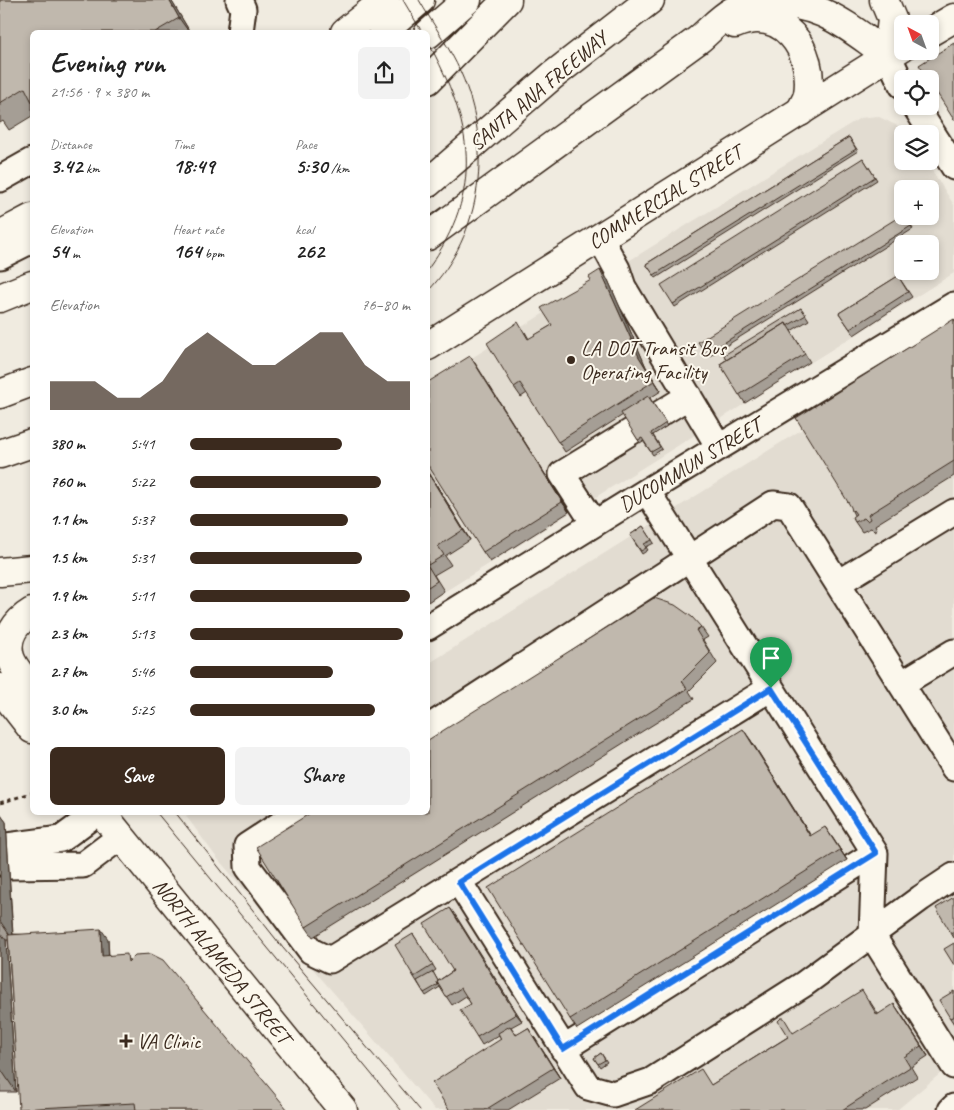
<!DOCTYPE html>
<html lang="en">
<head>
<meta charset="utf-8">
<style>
	:root { --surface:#fff; --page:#f2f2f2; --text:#222; --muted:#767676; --accent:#3b2a1e }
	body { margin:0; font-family:Caveat,sans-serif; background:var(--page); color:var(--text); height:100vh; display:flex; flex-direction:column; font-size:19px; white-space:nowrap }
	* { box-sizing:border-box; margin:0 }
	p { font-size:16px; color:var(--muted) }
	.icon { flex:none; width:28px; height:28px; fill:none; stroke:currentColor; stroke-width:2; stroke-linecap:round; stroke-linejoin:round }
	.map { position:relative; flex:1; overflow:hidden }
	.sheet { position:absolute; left:30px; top:30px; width:400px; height:785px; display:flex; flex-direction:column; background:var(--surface); border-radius:8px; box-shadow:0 2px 8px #0003 }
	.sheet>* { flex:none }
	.needle { width:32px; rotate:319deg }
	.controls { position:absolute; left:894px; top:15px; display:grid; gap:10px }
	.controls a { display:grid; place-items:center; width:45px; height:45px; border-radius:8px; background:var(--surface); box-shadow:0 2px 8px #0003; font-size:25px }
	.pin { position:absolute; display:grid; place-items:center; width:42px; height:42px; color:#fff; margin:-51px -21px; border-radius:50% 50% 50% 0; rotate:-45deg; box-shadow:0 0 5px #0007 }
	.pin .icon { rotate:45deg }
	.round { display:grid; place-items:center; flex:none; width:52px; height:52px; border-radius:8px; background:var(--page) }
	.headline { display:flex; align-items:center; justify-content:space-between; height:85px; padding:0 20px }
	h1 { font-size:28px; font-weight:600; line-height:38px }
	.metrics { display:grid; grid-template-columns:repeat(3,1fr); gap:8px; height:85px; padding:5px 20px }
	.metrics div { display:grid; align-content:center }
	.metrics b { font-size:21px; font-weight:600 }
	.metrics small { font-size:14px; font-weight:400 }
	.metrics p { font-size:14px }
	.chart { height:140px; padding:10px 20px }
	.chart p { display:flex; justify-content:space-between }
	.chart svg { width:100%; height:90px; margin-top:5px; fill:var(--accent); opacity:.7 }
	.action { display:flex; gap:10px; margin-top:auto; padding:10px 20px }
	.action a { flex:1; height:58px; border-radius:8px; background:var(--accent); color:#fff; font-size:20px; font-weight:600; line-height:58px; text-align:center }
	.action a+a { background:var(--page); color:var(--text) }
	ul { padding:0 20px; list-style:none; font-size:16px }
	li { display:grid; grid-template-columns:80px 60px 1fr; align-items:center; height:38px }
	li i { height:12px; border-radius:6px; background:var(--accent) }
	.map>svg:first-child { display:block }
</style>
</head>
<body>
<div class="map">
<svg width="954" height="1110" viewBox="0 0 954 1110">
	<rect width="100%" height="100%" fill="#f0ebe0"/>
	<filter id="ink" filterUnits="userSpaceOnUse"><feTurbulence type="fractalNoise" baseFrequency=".02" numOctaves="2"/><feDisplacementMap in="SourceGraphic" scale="10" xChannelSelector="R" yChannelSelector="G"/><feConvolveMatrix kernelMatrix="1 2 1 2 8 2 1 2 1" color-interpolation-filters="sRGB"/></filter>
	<g filter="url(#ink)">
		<path fill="#e2dcd1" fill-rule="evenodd" d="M877,116L906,130L909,134H902V161H926L954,205V273L428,602V385L860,118ZM902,189H930V216H902ZM902,244H930V271H902Z
			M954,334V1062L897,1110H435L217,858L186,816L192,812H428V664Z"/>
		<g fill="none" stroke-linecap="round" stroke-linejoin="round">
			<g stroke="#3b2a1e" stroke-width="29">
				<path id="minor" d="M239,0L243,9L240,32
					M888,55L902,85
					M915,106L954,167
					M0,179L32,161
					M600,238L617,269L623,287L719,447
					M0,256L32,240
					M647,491L875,853L872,935L954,1066
					M594,523L562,474L689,396
					M838,583L954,512
					M428,627L647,491L954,305
					M901,684L954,652
					M428,728L773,504L789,506L954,768
					M299,812L247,846L248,867L311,951L330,960L771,688
					M7,846L61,839L98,812
					M8,866L83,865L120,837
					M459,882L588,1087L613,1094L651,1081L804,984L921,898L954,876
					M563,1049L875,853
					M951,1110L954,1107"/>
			</g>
			<g stroke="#3b2a1e" stroke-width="31">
				<path id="major" d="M930,32L954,18
					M428,346L902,47
					M0,572L32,569
					M32,612C17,621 4,637 10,657C13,668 26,681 32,690
					M0,688L32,729
					M101,812L343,1110"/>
			</g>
			<g stroke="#3b2a1e" stroke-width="31">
				<path id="highway" d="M735,24C782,4 815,50 808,94C807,100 802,107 800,112
					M345,32L385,0
					M383,32L420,0
					M428,34L467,0
					M428,80L507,0
					M428,183L552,76L650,0
					M0,235L32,218
					M428,236L698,40C709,31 720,18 733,11C742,6 753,5 762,3C820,0 845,25 888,55L892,19L884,0
					M0,298L32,285
					M0,394L32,382
					M0,454L32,443"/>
			</g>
			<path stroke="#3b2a1e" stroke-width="3" stroke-dasharray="4 4" stroke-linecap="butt" d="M0,803L31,793"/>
			<use href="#minor" stroke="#fbf7ec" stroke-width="25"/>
			<use href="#major" stroke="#fbf7ec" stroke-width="28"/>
			<use href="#highway" stroke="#fbf7ec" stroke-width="28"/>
			<path stroke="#3b2a1e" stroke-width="1" d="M403,0L422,32
				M419,0C433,24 450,48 461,73C493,145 483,234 428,291
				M428,42C473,124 485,189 428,269
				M156,812L401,1110
				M175,812L283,948L420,1110"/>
		</g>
		<path fill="#a59e95" stroke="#3b2a1e" d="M0,0H171L190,32H32V116L9,130L3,121L0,123Z
			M849,137L858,151L656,278L646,264Z
			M863,158L877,180L675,307L673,304Z
			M905,216L913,229L708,357L706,354Z
			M898,276L912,297L854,335L839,313Z
			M608,280L646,367L661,391L650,398L667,426L653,435L662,449L653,455L643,441L640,443L623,415L565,452L527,393L521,397L514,387L525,332L529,339L552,325Z
			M801,308L809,320L791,331L810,362L745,403L720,364Z
			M954,319V476L875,525L877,529L874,531L871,528L862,532L855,522L854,515L852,511Z
			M470,356L569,512L490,562L483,552Z
			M428,471L470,540L445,556L451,565L434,575L444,591L428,602Z
			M643,526L654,543L646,547L648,550L642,554L630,535Z
			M701,627L708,637L703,640L717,663L689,691L694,699L313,937L306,927Z
			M750,739L811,836L832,837L847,860L577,1029L570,1019Z
			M0,814L6,822L13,934L108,939L109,956L130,960L288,1110H20L8,940H6L16,1092H0Z
			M450,908L522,1021L511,1027L517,1035L528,1028L560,1078L508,1110H449L501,1039L499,1035L482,1045L477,1037L471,1004L466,996L452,1005L440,987L426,996L414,977L413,934L436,970L433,972L438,981L453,971Z
			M954,991V1024L950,1018Z
			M869,1000L878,1014H901L928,1056L911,1067L917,1077L865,1110H635L711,1085L794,1033Z
			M601,1053L607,1062L600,1067L594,1058Z"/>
		<path fill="#868179" stroke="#3b2a1e" d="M169,0H171L190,32H189L179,18Z
			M600,270L608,280L646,367L661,391L639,357Z
			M470,356L477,366L569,512L562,502Z
			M428,471L470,540L463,530L428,473Z
			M743,729L750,739L817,846L810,836Z
			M0,814L6,822L13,940L0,921Z
			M825,827L832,837L847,860L840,850Z
			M450,908L456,916L522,1021L516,1014Z
			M101,929L108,939L109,966L102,956Z
			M0,932L6,940L16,1092L0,1068Z
			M894,1004L901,1014L928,1056L921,1046Z
			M528,1028L535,1038L560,1078L553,1068Z"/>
		<path fill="#c0b8ad" stroke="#3b2a1e" d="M0,0H169L179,18L155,32H32V102L25,88L0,103Z
			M954,43V120L930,82V79H928L919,65Z
			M849,137L856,149L654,275L646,264Z
			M863,158L875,177L673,304L661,285Z
			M902,215V216H905L911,226L706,354L698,342Z
			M600,270L639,357L654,381L558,442L520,383L514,387L487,343L518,322L528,339L552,325L541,308L584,284L591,280L589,277Z
			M898,276L908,292L850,329L839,313Z
			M801,308L806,315L787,326L786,323L726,360L724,355Z
			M954,319V461L868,515L870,519L867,521L864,518L855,522L852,517L856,514L853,510L852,511L851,507L796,418Z
			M786,323L805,354L739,395L720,364Z
			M470,356L562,502L483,552L428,465V382Z
			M648,396L666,423L651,433L660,447L651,452L642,438L638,440L621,413Z
			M428,473L463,530L438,546L444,555L428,565Z
			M643,526L652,540L644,544L646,548L641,551L630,535Z
			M428,566L437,581L428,587Z
			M654,598L675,605L692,617L701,627L696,630L710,653L682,681L687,689L306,927L256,847L312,812H428V740Z
			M743,729L810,836L825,827L840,850L570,1019L488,888Z
			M954,897V938L936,908Z
			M450,908L516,1014L477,1037L460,1010L471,1004L461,988L446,997L437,982L453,971L424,924Z
			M101,929L102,956L127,954L128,962L135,955L151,954L163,960L288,1110H136L135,1103L19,1109L8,935Z
			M413,934L433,965L414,977L395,945Z
			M954,943V965L944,949Z
			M433,972L438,981L437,982L438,985L424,993L417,981Z
			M862,990L877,1015L894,1004L921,1046L904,1057L910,1067L842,1110H635L701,1069L711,1085L788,1037L778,1021L781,1018H784L793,1033Z
			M954,991V1016L950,1018L939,1000Z
			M510,1026L516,1035L528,1028L553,1068L485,1110H449L432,1083L501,1039L498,1033Z
			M601,1053L605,1060L598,1064L594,1058Z"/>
	</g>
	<g fill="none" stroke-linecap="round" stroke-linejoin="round" filter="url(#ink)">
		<g stroke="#fff" stroke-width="10">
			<path id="route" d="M771,688L876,853L563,1049L459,882Z"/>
		</g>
		<use href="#route" stroke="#1a73e8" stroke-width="6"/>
	</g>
	<g fill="#3b2a1e" stroke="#fbf7ec" stroke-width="2">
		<circle cx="571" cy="360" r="5"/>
		<path d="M123.5 1033.5h5v5h5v5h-5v5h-5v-5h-5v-5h5z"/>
	</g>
	<g text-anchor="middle" stroke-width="4" stroke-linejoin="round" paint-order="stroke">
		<g font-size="21" fill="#3b2a1e" stroke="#fbf7ec">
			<text transform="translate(538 91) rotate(-40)" y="7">SANTA ANA FREEWAY</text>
			<text transform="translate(665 197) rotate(-32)" y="7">COMMERCIAL STREET</text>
			<text transform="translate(690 465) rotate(-31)" y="7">DUCOMMUN STREET</text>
			<text transform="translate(222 961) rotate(51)" y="7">NORTH ALAMEDA STREET</text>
		</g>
		<g font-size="21" fill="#3b2a1e" stroke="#fbf7ec" text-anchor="start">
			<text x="581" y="355">LA DOT Transit Bus<tspan x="581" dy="24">Operating Facility</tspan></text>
			<text x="137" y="1048">VA Clinic</text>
		</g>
	</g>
</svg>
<div class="controls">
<a><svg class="needle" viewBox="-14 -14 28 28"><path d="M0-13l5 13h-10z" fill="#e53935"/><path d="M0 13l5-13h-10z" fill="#767676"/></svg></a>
<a><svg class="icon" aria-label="locate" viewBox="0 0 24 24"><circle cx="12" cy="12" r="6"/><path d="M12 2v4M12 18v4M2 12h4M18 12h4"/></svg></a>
<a><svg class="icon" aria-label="layers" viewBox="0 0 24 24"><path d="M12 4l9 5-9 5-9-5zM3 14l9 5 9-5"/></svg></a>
<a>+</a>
<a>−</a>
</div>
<div class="pin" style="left:771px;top:688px;background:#1e9e55"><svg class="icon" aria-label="arrive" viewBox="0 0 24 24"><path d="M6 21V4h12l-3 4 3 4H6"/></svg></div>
<section class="sheet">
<div class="headline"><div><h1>Evening run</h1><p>21:56 · 9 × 380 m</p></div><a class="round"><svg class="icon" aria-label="share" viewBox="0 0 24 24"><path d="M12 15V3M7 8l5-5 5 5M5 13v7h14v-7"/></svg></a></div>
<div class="metrics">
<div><p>Distance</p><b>3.42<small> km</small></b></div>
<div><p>Time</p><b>18:49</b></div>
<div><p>Pace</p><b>5:30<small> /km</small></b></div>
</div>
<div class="metrics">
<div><p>Elevation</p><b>54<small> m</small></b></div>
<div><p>Heart rate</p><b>164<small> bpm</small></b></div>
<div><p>kcal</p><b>262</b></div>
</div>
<div class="chart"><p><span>Elevation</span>76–80 m</p>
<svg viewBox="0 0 160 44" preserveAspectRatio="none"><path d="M0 44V30L10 30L20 30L30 38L40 38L50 30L60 14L70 6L80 14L90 22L100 22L110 14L120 6L130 6L140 22L150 30L160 30V44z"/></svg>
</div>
<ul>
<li><b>380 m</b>5:41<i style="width:69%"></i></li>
<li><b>760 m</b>5:22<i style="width:87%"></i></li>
<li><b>1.1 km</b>5:37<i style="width:72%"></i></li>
<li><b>1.5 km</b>5:31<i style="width:78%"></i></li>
<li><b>1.9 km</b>5:11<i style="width:100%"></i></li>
<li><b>2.3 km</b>5:13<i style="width:97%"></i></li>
<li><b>2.7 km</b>5:46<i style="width:65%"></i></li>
<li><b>3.0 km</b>5:25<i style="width:84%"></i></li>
</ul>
<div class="action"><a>Save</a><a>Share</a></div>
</section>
</div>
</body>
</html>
